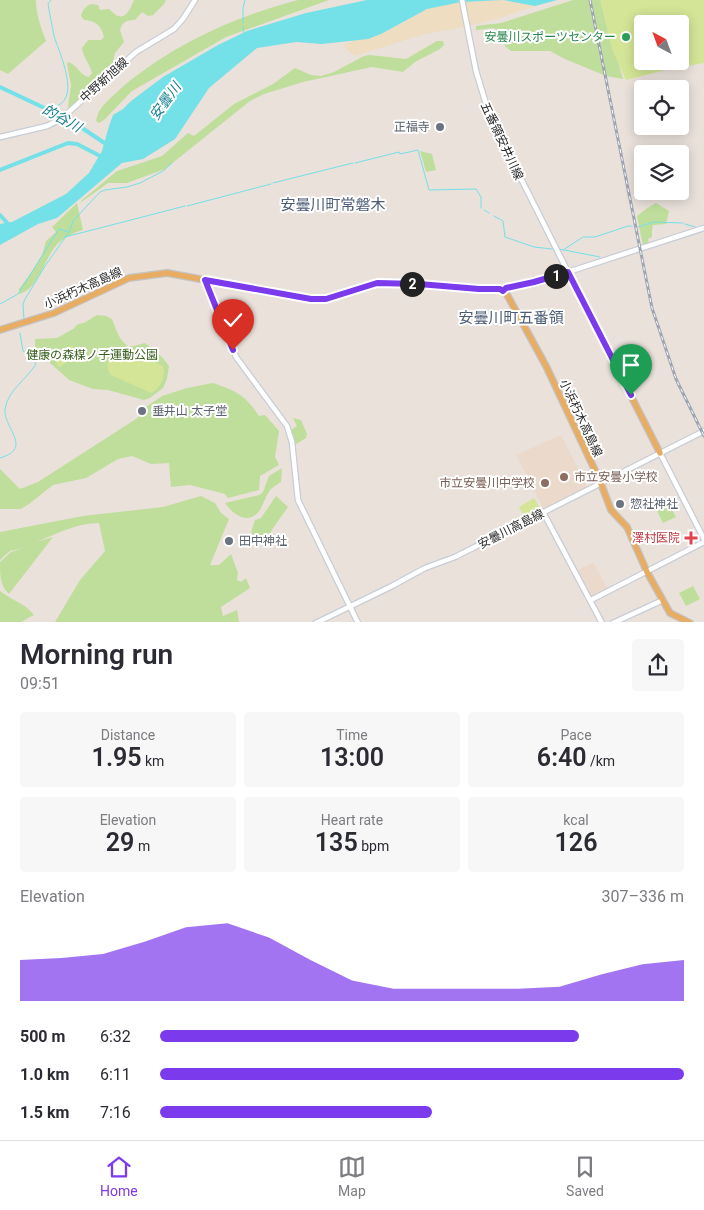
<!DOCTYPE html>
<html lang="en">
<head>
<meta charset="utf-8">
<style>
	:root { --surface:#fff; --page:#f7f7f7; --text:#2b2b33; --muted:#7c7c81; --line:#e1e1e2; --accent:#7c3aed }
	body { margin:0; font-family:Roboto,"Noto Sans JP",sans-serif; background:var(--page); color:var(--text); height:100vh; display:flex; flex-direction:column; font-size:19px; white-space:nowrap }
	* { box-sizing:border-box; margin:0 }
	p { font-size:16px; color:var(--muted) }
	.icon { flex:none; width:28px; height:28px; fill:none; stroke:currentColor; stroke-width:2; stroke-linecap:round; stroke-linejoin:round }
	.map { position:relative; height:622px; overflow:hidden }
	.sheet { display:flex; flex-direction:column; background:var(--surface); flex:1 }
	.sheet>* { flex:none }
	.needle { width:32px; rotate:319deg }
	.fabs { position:absolute; left:634px; top:15px; display:grid; gap:10px }
	.fabs a { display:grid; place-items:center; width:55px; height:55px; border-radius:5px; background:var(--surface); box-shadow:0 2px 12px #0003; font-size:25px }
	.pin { position:absolute; display:grid; place-items:center; width:42px; height:42px; color:#fff; margin:-51px -21px; border-radius:50% 50% 50% 0; rotate:-45deg; box-shadow:0 0 5px #0007 }
	.pin .icon { rotate:45deg }
	.km { position:absolute; width:25px; height:25px; margin:-12px; border-radius:50%; background:#222; color:#fff; font-size:14px; line-height:25px; text-align:center }
	.round { display:grid; place-items:center; flex:none; width:52px; height:52px; border-radius:5px; background:var(--page) }
	.head { display:flex; align-items:center; justify-content:space-between; height:85px; padding:0 20px }
	h1 { font-size:28px; font-weight:600; line-height:38px }
	.figures { display:grid; grid-template-columns:repeat(3,1fr); gap:8px; height:85px; padding:5px 20px }
	.figures div { display:grid; align-content:center; border-radius:5px; background:var(--page); text-align:center }
	.figures b { font-size:25px; font-weight:600 }
	.figures small { font-size:14px; font-weight:400 }
	.figures p { font-size:14px }
	.chart { height:140px; padding:10px 20px }
	.chart p { display:flex; justify-content:space-between }
	.chart svg { width:100%; height:90px; margin-top:5px; fill:var(--accent); opacity:.7 }
	ul { padding:0 20px; list-style:none; font-size:16px }
	li { display:grid; grid-template-columns:80px 60px 1fr; align-items:center; height:38px }
	li i { height:12px; border-radius:6px; background:var(--accent) }
	.tabs { display:flex; justify-content:space-around; align-items:center; height:70px; border-top:1px solid var(--line); background:var(--surface); font-size:14px; color:var(--muted) }
	.tabs a { display:grid; justify-items:center; gap:2px }
	.tabs .selected { color:var(--accent) }
	.map>svg:first-child { display:block }
</style>
</head>
<body>
<div class="map">
<svg width="704" height="623" viewBox="0 0 704 623">
	<rect width="100%" height="100%" fill="#eae1db"/>
	<path fill="#ebdacb" d="M561,435L588,488L544,510L516,455Z
		M593,562L608,589L594,596L591,595L578,570Z"/>
	<path fill="#bfde9b" d="M0,0H36C36,14 41,28 46,41L8,74L0,70Z
		M134,0H166L164,4L153,15L148,16L142,12L135,20C127,20 122,22 120,30L124,42L115,53L112,66L81,92L77,106L70,110L68,107L71,85L67,64L68,62C77,64 80,76 89,77L92,73C90,64 82,55 82,48L88,40H101L104,37C101,25 96,21 84,20L81,16C82,11 86,5 92,4L98,5L100,10L109,9C111,11 113,13 116,15C126,21 131,7 134,0Z
		M298,0H329L226,37L132,91L104,120L99,123L96,121C98,107 109,100 118,91C168,47 233,17 298,0Z
		M573,0H693L704,29L680,24H642L615,51L623,79L606,76L565,59L550,51H511L505,46L499,31L493,28L476,30V26L501,23Z
		M437,41H443L444,45L440,49L415,62L403,72L372,67L303,82L264,94L250,101L165,169L127,183H108L80,203L82,200L117,171L162,156L188,133L194,136L234,104L273,84L295,68L311,75L321,76L334,72L364,56L370,55L406,59Z
		M420,151L432,154L436,170L426,172Z
		M77,203L83,230C72,233 61,239 54,248C44,262 37,290 19,294V289L31,273L42,255L46,241L56,232L52,227Z
		M656,203L669,211L666,224L653,225L652,230V237L648,239L649,244L643,246L637,216L649,207Z
		M97,315L106,316L112,319C117,331 118,339 129,347L145,343L162,357L169,366L167,379L163,388L150,398L144,400L108,390L93,389L69,380L48,361L46,354L38,353L35,351V339L57,338L73,329L78,324L84,323Z
		M213,383C237,391 245,395 259,416L265,415L279,431L275,457L279,465L260,476L259,490L228,498L225,494L190,485L171,487L169,463L151,464L132,456L118,459L86,478L53,485L29,504L21,509H0V469L20,489L38,482L139,417L137,413L162,396L187,388Z
		M293,418L301,420L307,434L306,438L293,446L290,431L297,426Z
		M282,468L281,482C278,484 274,486 271,489C266,495 264,503 260,510C249,526 233,515 225,503L259,495L263,492L269,476Z
		M201,496L215,503L221,513L229,519L210,565H219L231,554L238,573L237,580L241,582L246,578L250,588L221,607L223,616L237,610L239,622H55L80,580L105,551L99,523C77,523 56,534 36,542L53,537L9,594C0,586 0,575 0,562L11,552L23,548L10,551L0,560V532L83,516L163,507Z
		M276,496L288,507L271,531V536L258,543L251,532L255,520L261,518Z
		M669,504L676,517L663,523L657,511Z
		M693,586L700,599L686,606L679,593Z
		M0,591C11,600 25,603 34,615L21,622H0Z"/>
	<path fill="#eeddc0" d="M502,0L535,6L500,18L464,27L421,35L355,56L343,46C353,37 365,40 378,35C395,29 409,17 426,10C448,0 479,1 502,0Z"/>
	<path fill="#d4e597" fill-rule="evenodd" d="M600,0H704V63L674,68L626,80L612,49ZM642,24H680V61H642Z
		M72,345L78,355L59,367L52,356Z
		M120,348L163,366C166,375 160,390 151,393L111,375C104,366 109,352 120,348Z
		M534,498L540,508L533,512L534,514L526,519L519,507Z"/>
	<path fill="#74e0e7" d="M367,0H557L535,6L503,0L461,2L427,9L381,34L368,39L322,44L296,42L257,48L209,88L175,139L143,159L122,163L57,218L38,224L0,245V224L12,222L66,194L89,173L102,151L109,126L113,115L123,109L131,101L163,77L218,45L247,31L306,13Z"/>
	<g fill="none" stroke-linecap="round" stroke-linejoin="round">
		<path stroke="#74e0e7" stroke-width="1" d="M243,23V8L245,0
			M243,27L244,33
			M46,109C55,108 65,104 67,94C71,78 59,51 54,36C52,26 50,15 48,4L51,0
			M355,163L399,152L400,154L418,150L429,190L476,189L481,197V208
			M273,183L353,163
			M187,206L271,184
			M484,210L489,213
			M494,216L503,221L505,237L534,247L552,249
			M685,224L698,228
			M638,227L654,222L683,223
			M65,237L185,206
			M559,249L600,257
			M563,250L583,237H595L628,226H632
			M0,304L18,294L59,229L68,232
			M24,320L23,304L25,299L45,266L69,232L73,221L100,192L105,190L127,187L140,183L163,171L172,163
			M0,458C34,448 3,428 5,409C8,390 26,380 36,364L33,358L23,351L20,333"/>
		<path stroke="#74e0e7" stroke-width="4" d="M0,87L70,120L109,146
			M0,170L68,143L77,144L102,157
			M0,215L10,226"/>
		<g stroke="#c7cdd6" stroke-width="7">
			<path id="secondary" d="M462,0L476,71L490,117L568,272L704,228
				M0,137L47,126L61,119L136,52L174,29L183,19L195,0
				M205,280L236,357L287,426L292,442L298,500L358,623
				M660,453L704,539
				M543,512L602,623
				M591,600L704,542
				M316,623L392,586L425,568L455,557L704,431
				M613,623L663,600"/>
		</g>
		<g stroke="#c3c3c3" stroke-width="8">
			<path id="primary" d="M506,288L534,283L568,272L660,453
				M505,291L546,366L600,481L611,510L627,527L647,572L670,613L690,623
				M0,330L54,313L129,278L167,273L311,299H326L377,283L419,284L479,289H500"/>
		</g>
		<use href="#secondary" stroke="#fff" stroke-width="4.5"/>
		<use href="#primary" stroke="#e8ad63" stroke-width="5.5"/>
		<g stroke="#9ea5b2" stroke-width="3">
			<path id="rail" d="M590,0L652,308L676,379L704,436"/>
		</g>
		<use href="#rail" stroke="#fff" stroke-width="1" stroke-dasharray="4" stroke-linecap="butt"/>
	</g>
	<g fill="none" stroke-linecap="round" stroke-linejoin="round">
		<g stroke="#fff" stroke-width="10">
			<path id="route" d="M233,350L205,280L311,299H326L377,283L419,284L479,289H500L503,291L506,288L534,282L568,272L631,395"/>
		</g>
		<use href="#route" stroke="#7c3aed" stroke-width="6"/>
	</g>
	<circle fill="#2e9e5b" stroke="#fff" stroke-width="2" cx="626" cy="37" r="5"/>
	<g fill="#6b7280" stroke="#fff" stroke-width="2">
		<circle cx="440" cy="127" r="5"/>
		<circle cx="142" cy="411" r="5"/>
		<circle cx="620" cy="504" r="5"/>
		<circle cx="229" cy="541" r="5"/>
	</g>
	<g fill="#8d6e63" stroke="#fff" stroke-width="2">
		<circle cx="564" cy="477" r="5"/>
		<circle cx="545" cy="483" r="5"/>
	</g>
	<path fill="#e0444e" stroke="#fff" stroke-width="2" d="M688.5 530.5h5v5h5v5h-5v5h-5v-5h-5v-5h5z"/>
	<g text-anchor="middle" stroke-width="4" stroke-linejoin="round" paint-order="stroke">
		<g font-size="12" fill="#27864d" stroke="#fff" text-anchor="end">
			<text x="616" y="41">安曇川スポーツセンター</text>
		</g>
		<g font-size="12" fill="#292929" stroke="#fff">
			<text transform="translate(104 80) rotate(-42)" y="4">中野新旭線</text>
			<text transform="translate(502 141) rotate(65)" y="4">五番領安井川線</text>
			<text transform="translate(83 288) rotate(-24)" y="4">小浜朽木高島線</text>
			<text transform="translate(581 418) rotate(65)" y="4">小浜朽木高島線</text>
			<text transform="translate(511 529) rotate(-27)" y="4">安曇川高島線</text>
		</g>
		<g font-size="12" fill="#5b616d" stroke="#fff" text-anchor="start">
			<text x="430" y="131" text-anchor="end">正福寺</text>
			<text x="152" y="415">垂井山 太子堂</text>
			<text x="630" y="508">惣社神社</text>
			<text x="239" y="545">田中神社</text>
		</g>
		<g font-size="12" fill="#39611e" stroke="#fff">
			<text x="92" y="359">健康の森楳ノ子運動公園</text>
		</g>
		<g font-size="12" fill="#785e54" stroke="#fff" text-anchor="start">
			<text x="574" y="481">市立安曇小学校</text>
			<text x="535" y="487" text-anchor="end">市立安曇川中学校</text>
		</g>
		<g font-size="12" fill="#be3a42" stroke="#fff" text-anchor="end">
			<text x="680" y="542">澤村医院</text>
		</g>
		<g font-size="14" font-style="italic" fill="#157f90" stroke="#fff">
			<text transform="translate(165 101) rotate(-54)" y="5">安曇川</text>
			<text transform="translate(62 118) rotate(29)" y="5">的谷川</text>
		</g>
		<g font-size="15" fill="#4c5c76" stroke="#fff">
			<text x="333" y="210">安曇川町常磐木</text>
			<text x="511" y="323">安曇川町五番領</text>
		</g>
	</g>
</svg>
<div class="fabs">
<a><svg class="needle" viewBox="-14 -14 28 28"><path d="M0-13l5 13h-10z" fill="#e53935"/><path d="M0 13l5-13h-10z" fill="#7c7c81"/></svg></a>
<a><svg class="icon" aria-label="locate" viewBox="0 0 24 24"><circle cx="12" cy="12" r="6"/><path d="M12 2v4M12 18v4M2 12h4M18 12h4"/></svg></a>
<a><svg class="icon" aria-label="layers" viewBox="0 0 24 24"><path d="M12 4l9 5-9 5-9-5zM3 14l9 5 9-5"/></svg></a>
</div>
<div class="pin" style="left:631px;top:395px;background:#1e9e55"><svg class="icon" aria-label="arrive" viewBox="0 0 24 24"><path d="M6 21V4h12l-3 4 3 4H6"/></svg></div>
<div class="pin" style="left:233px;top:350px;background:#d93025"><svg class="icon" aria-label="check" viewBox="0 0 24 24"><path d="M5 12l5 5 9-10"/></svg></div>
<b class="km" style="left:556px;top:276px">1</b>
<b class="km" style="left:412px;top:284px">2</b>
</div>
<section class="sheet">
<div class="head"><div><h1>Morning run</h1><p>09:51</p></div><a class="round"><svg class="icon" aria-label="share" viewBox="0 0 24 24"><path d="M12 15V3M7 8l5-5 5 5M5 13v7h14v-7"/></svg></a></div>
<div class="figures">
<div><p>Distance</p><b>1.95<small> km</small></b></div>
<div><p>Time</p><b>13:00</b></div>
<div><p>Pace</p><b>6:40<small> /km</small></b></div>
</div>
<div class="figures">
<div><p>Elevation</p><b>29<small> m</small></b></div>
<div><p>Heart rate</p><b>135<small> bpm</small></b></div>
<div><p>kcal</p><b>126</b></div>
</div>
<div class="chart"><p><span>Elevation</span>307–336 m</p>
<svg viewBox="0 0 160 44" preserveAspectRatio="none"><path d="M0 44V24L10 23L20 21L30 15L40 8L50 6L60 13L70 24L80 34L90 38L100 38L110 38L120 38L130 37L140 31L150 26L160 24V44z"/></svg>
</div>
<ul>
<li><b>500 m</b>6:32<i style="width:80%"></i></li>
<li><b>1.0 km</b>6:11<i style="width:100%"></i></li>
<li><b>1.5 km</b>7:16<i style="width:52%"></i></li>
</ul>
</section>
<nav class="tabs">
<a class="selected"><svg class="icon" aria-label="home" viewBox="0 0 24 24"><path d="M3 11l9-7 9 7M6 9v11h12V9"/></svg>Home</a>
<a><svg class="icon" aria-label="map" viewBox="0 0 24 24"><path d="M3 6l6-2 6 2 6-2v14l-6 2-6-2-6 2zM9 4v14M15 6v14"/></svg>Map</a>
<a><svg class="icon" aria-label="saved" viewBox="0 0 24 24"><path d="M7 4h10v16l-5-4-5 4z"/></svg>Saved</a>
</nav>
</body>
</html>
